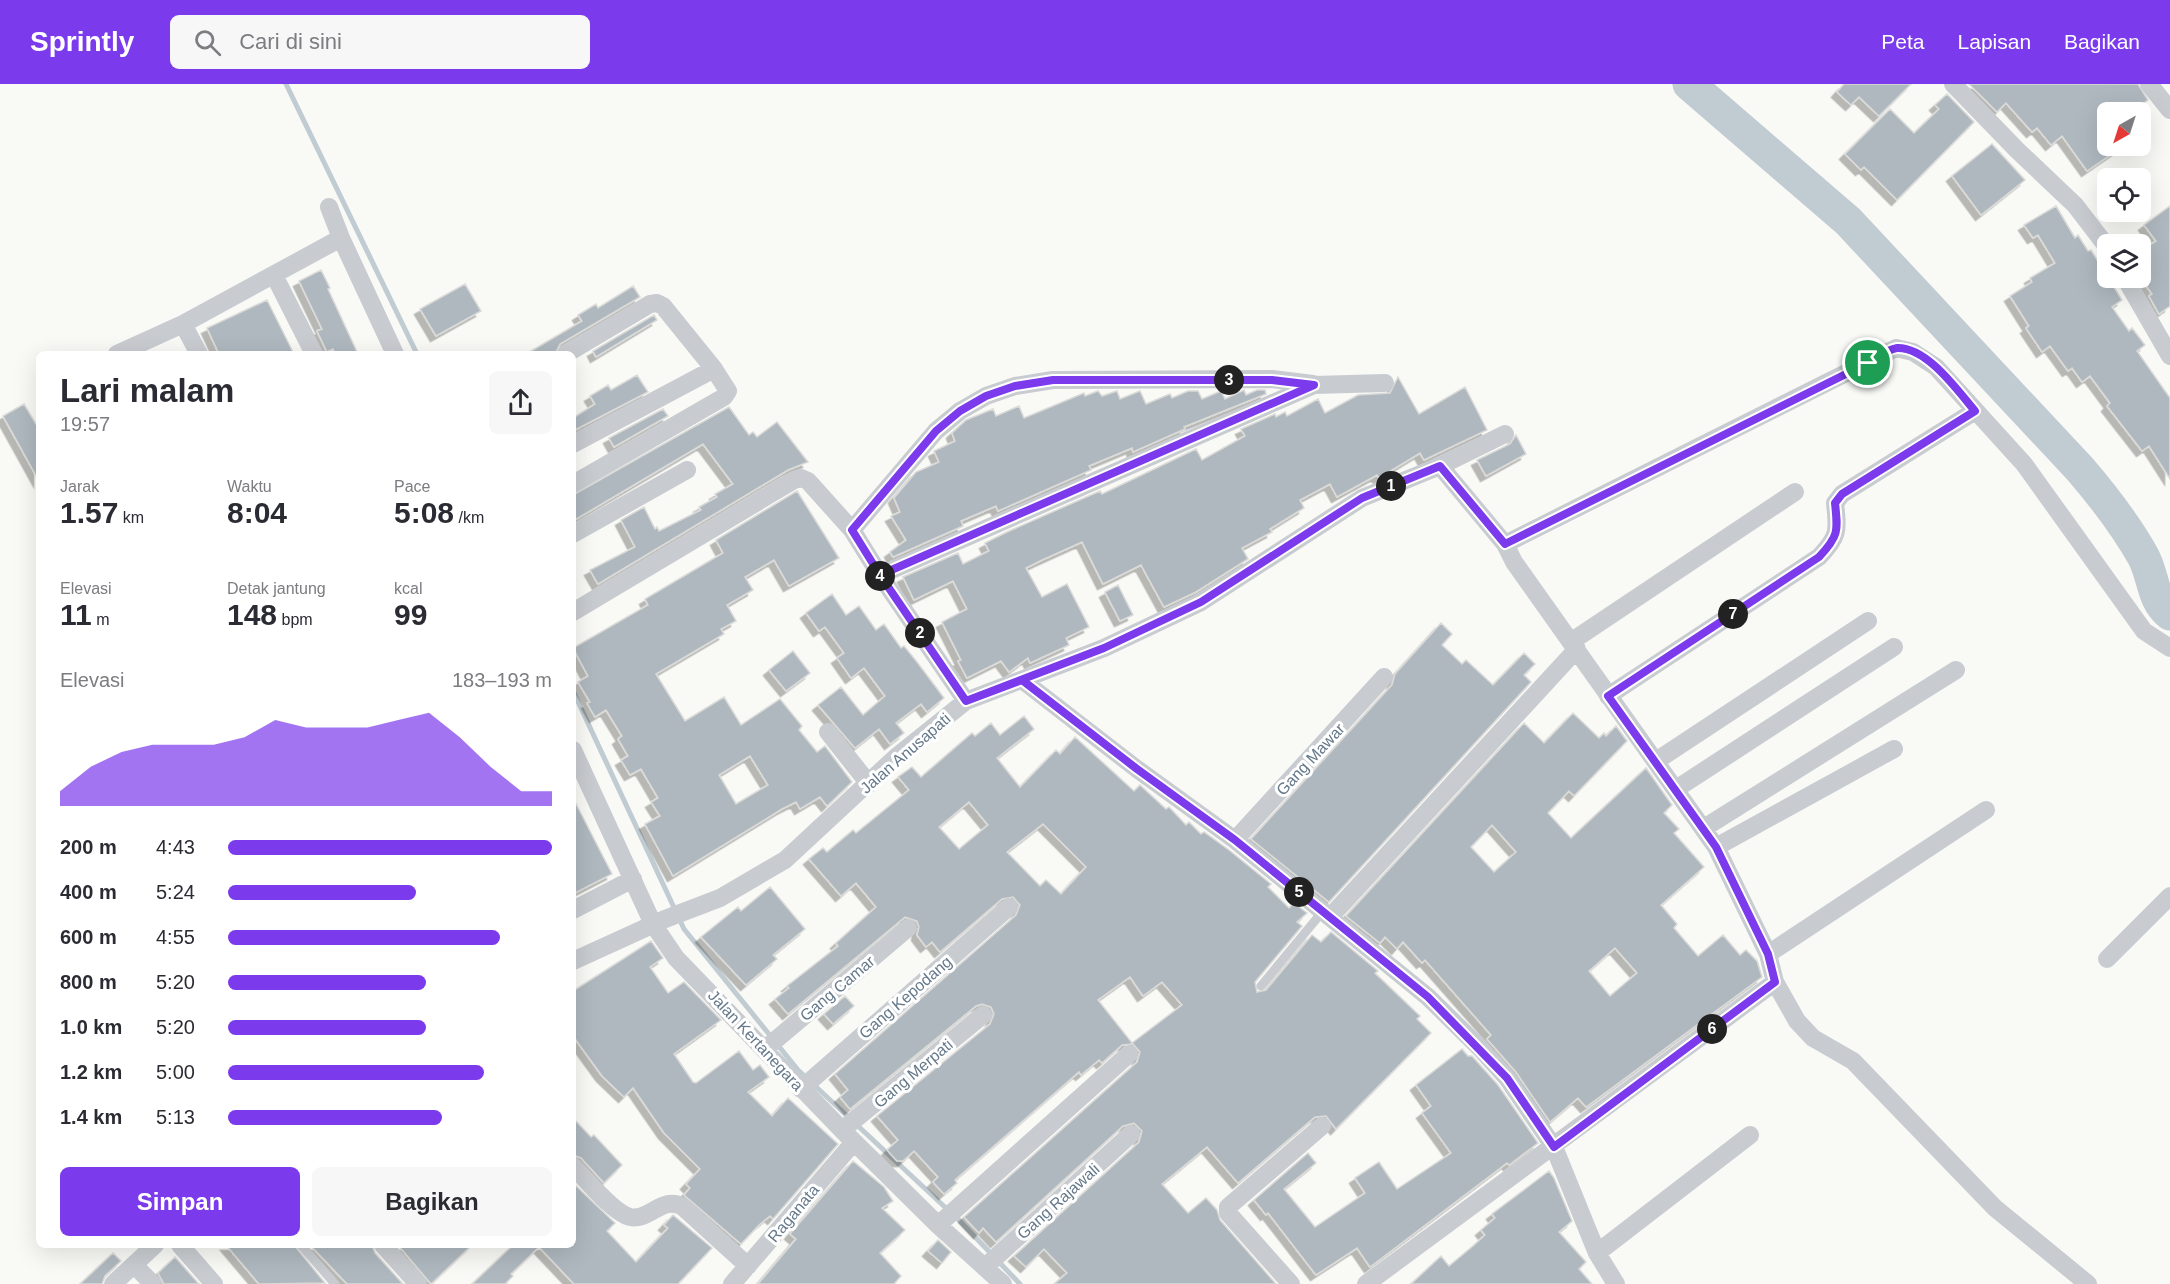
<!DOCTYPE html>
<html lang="id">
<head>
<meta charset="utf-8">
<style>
	:root { --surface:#fff; --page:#f7f7f7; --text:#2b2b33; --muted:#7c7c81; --accent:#7c3aed }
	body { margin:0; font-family:Arial,sans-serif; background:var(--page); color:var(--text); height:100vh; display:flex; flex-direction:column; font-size:22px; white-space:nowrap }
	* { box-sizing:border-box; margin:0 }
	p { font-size:20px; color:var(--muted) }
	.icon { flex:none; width:33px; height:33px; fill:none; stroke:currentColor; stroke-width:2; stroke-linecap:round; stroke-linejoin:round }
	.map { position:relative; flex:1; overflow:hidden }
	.side { position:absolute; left:36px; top:267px; width:540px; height:897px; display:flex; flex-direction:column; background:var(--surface); border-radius:9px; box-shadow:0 6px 24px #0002 }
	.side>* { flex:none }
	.needle { width:39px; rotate:219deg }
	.tools { position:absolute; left:2097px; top:18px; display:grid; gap:12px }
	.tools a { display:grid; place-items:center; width:54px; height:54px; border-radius:9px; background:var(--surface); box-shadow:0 6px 24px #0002; font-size:30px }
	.pin { position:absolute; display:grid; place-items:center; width:51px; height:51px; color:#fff; margin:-26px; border:3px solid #fff; border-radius:50%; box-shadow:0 2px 6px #0007 }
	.km { position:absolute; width:30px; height:30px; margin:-15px; border-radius:50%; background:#222; color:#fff; font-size:16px; line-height:30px; text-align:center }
	.round { display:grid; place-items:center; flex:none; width:63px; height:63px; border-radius:9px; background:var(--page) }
	.summary { display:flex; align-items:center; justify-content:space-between; height:102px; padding:0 24px }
	h1 { font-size:33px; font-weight:600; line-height:45px }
	.figures { display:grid; grid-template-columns:repeat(3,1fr); gap:9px; height:102px; padding:6px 24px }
	.figures div { display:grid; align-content:center }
	.figures b { font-size:30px; font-weight:600 }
	.figures small { font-size:16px; font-weight:400 }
	.figures p { font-size:16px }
	.chart { height:168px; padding:12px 24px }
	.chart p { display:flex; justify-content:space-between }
	.chart svg { width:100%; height:108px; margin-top:6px; fill:var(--accent); opacity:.7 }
	.button { display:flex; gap:12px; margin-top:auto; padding:12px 24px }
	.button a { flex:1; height:69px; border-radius:9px; background:var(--accent); color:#fff; font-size:24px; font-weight:600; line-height:69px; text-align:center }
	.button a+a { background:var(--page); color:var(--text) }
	ul { padding:0 24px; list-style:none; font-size:20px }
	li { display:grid; grid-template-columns:96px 72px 1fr; align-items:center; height:45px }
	li i { height:15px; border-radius:8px; background:var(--accent) }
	header { display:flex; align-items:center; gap:36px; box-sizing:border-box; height:84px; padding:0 30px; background:var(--accent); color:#fff }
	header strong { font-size:28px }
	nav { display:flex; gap:33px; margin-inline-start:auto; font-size:21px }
	.search { width:420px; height:54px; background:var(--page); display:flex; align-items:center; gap:15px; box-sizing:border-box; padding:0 21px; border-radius:9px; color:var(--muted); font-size:22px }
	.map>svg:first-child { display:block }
</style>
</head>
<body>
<header>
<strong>Sprintly</strong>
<div class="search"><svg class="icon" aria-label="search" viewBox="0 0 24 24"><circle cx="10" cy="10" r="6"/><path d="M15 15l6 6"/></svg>Cari di sini</div>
<nav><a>Peta</a><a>Lapisan</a><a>Bagikan</a></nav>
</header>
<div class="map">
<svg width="2170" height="1200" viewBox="0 0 2170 1200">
	<defs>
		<filter id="shadow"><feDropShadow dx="-5.5" dy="5.5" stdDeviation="0" flood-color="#0004"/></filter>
	</defs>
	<rect width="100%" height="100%" fill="#f9f9f6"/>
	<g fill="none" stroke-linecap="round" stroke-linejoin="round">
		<path stroke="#c1ccd2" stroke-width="5" d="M286,0L417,270
			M573,607L684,845L798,986L948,1126
			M955,1132L1020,1200"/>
		<path stroke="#c1ccd2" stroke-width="33" d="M1689,0L1848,137L2080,385C2104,413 2125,440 2143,472C2154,492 2152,516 2170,530"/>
	</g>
	<path fill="#aeb8be" stroke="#dadad8" stroke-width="1.5" fill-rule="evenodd" filter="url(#shadow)" d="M1844,0H1911L1879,32L1859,13L1851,21L1837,8Z
		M1969,0H2138L2148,16L2132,28H2108V62H2123L2087,87L2062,52L2051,61L2037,44L2032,48L2006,19L1997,28Z
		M1947,10L1974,38L1897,116L1864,83L1861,86L1845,70L1890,25L1914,49L1939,25L1935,21Z
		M1992,60L2025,96L1981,131L1952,92Z
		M2056,122L2075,154L2078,151L2088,167L2091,166L2122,216L2112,223L2129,247L2132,244L2145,261L2137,267L2170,314V395L2149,362L2142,367L2107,322L2110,319L2090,292L2082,298L2072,284L2068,287L2050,262L2042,268L2026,244L2029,242L2010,212L2032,198L2030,194L2055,179L2038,151L2033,154L2024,141Z
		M2170,122V222L2159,230L2149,212L2152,210L2140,193V167L2156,157L2144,141Z
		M321,186L330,204L328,205L358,270H335L333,265L327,268L317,247L322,245L299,197Z
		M465,200L481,227L436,252L420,225Z
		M633,202L640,213L560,260L555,270H526L582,237L578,231L596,220L598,224Z
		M267,216L294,270H219L207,244Z
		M654,231L657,236L596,273L593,267Z
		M637,291L648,308L573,347V334L595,320L590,312L608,301L611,306Z
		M1398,293L1419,330L1465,303L1487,346L1424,376L1420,369L1379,394L1377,391L1337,413L1330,400L1300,416L1304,424L1270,445L1272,448L1242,464L1248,475L1196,508L1164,523L1141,481L1103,500L1082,458L1040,477L1026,484L1042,513L1067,500L1089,543L1066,554L1069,561L1030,579L1028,574L1009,588L1001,577L967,594L958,577L961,576L942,538L967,525L953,497L914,516L903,493L958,469L963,480L989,467L985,459L1007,448L1100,407L1102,410L1196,365L1202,376L1245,352L1241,345L1275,330L1276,333L1285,328L1287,332L1318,315L1325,329L1358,311L1390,309Z
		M1244,306L1246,311L1257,306H1265L1266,310L1184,343L1185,345L1133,368L1132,364L1089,382L1091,386L998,427L996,422L961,437L963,442L893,473L890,468L906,456L891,432L900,428L894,414L916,388L939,378L934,367L955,357L952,349L966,336L993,325L996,332L1019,322L1024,334L1084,309L1085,312L1098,307L1102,312L1117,307L1120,315L1140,307L1146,320L1170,310L1172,314L1188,307H1198L1202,315L1221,307L1225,315Z
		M24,320L39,345V397L3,332Z
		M729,323L749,351L753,348L757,353L777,338L808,378L788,386L598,500L590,486L635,463L621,436L644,423L655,445L657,443L659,447L701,426L699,423L717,413L715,410L733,400L703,360L573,437V411Z
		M663,325L668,332L614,363L609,354Z
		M1516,351L1526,370L1486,392L1477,376L1510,360Z
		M797,407L839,474L789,502L774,476L745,493L753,506L727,521L736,537L721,545L724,550L656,590L685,637L724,613L741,641L780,615L802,642L799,646L817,668L825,662L852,698L827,722L820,713L800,725L796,718L782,725L673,792L645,740L660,732L651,718L658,714L641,685L630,691L621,676L628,672L618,655L622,652L606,626L595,633L587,619L590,618L578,598L588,592L573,564L648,521L645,515L723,469L716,456ZM750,672L768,701L736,720L719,691Z
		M1118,501L1133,531L1120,537L1105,508Z
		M832,510L846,531L859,522L876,546L884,540L901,564L904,562L917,578L944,614L927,628L921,620L896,639L904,649L890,660L879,645L855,664L818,621L841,603L863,631L885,612L864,584L851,594L837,574L844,569L825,543L819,547L806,529Z
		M1441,539L1452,550L1442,561L1462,580L1466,576L1493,601L1524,569L1535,580L1524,591L1531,598L1329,818L1251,755L1392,601L1395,590Z
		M793,567L810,589L786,607L769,586Z
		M1573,629L1599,654L1604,649L1606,652L1616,642L1627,657L1574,712L1569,707L1548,729L1571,754L1646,684L1672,721L1664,729L1679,745L1674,749L1704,783L1661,821L1677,840L1674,844L1698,872L1723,851L1740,871L1746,866L1757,877L1762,893L1586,1023L1578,1014L1550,1038L1516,988L1487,955L1491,951L1425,876L1422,879L1403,858L1397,865L1385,853L1380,859L1346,832L1524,639L1544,659ZM1492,741L1516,768L1494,788L1471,763ZM1615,864L1637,889L1610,912L1589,887Z
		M1024,632L1034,645L997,674L1020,703L1056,666L1060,670L1075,653L1134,707L1140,701L1166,725L1169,723L1186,741L1189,738L1201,750L1204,748L1229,766L1271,800L1268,803L1289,824L1294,819L1307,829L1297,838L1302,842L1255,898L1257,908L1266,906L1312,851L1321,858L1331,848L1378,887L1375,889L1420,932L1417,935L1431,949L1336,1045L1326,1032L1315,1033L1238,1099L1207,1063L1162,1100L1188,1129L1206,1114L1217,1126L1220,1136L1276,1200H1054L1067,1189L1044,1165L1026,1183L1014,1172L1139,1058L1142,1047L1134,1039L1123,1042L996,1158L983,1144L979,1149L964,1133L1137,978L1140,968L1133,960L1122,961L1102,979L1099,976L1081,991L1079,988L955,1096L957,1099L944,1110L933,1098L938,1093L916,1069L914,1067L903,1077H897L887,1066L898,1056L877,1032L990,940L994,930L991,923L982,920L976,922L850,1025L840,1013L848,1006L835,990L1016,831L1020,821L1013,813L1002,815L940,868L932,858L926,863L917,851L919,843L917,837L905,833L788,930L775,915L789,904L787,902L838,862L836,859L876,823L856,799L841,812L809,775L823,764L827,768L853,746L856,749L909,706L898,693L912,683L921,693L972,649L975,652L991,639L1000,651ZM969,718L988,741L959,765L939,743ZM1043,740L1086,783L1061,810L1046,796L1040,802L1007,768ZM1130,893L1143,912L1162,898L1182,921L1132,959L1098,916Z
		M573,714L612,790L573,810Z
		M770,803L805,845L773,871L777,875L746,901L701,853L738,823L741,827Z
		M651,857L663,874L650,883L668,909L684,898L721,936L674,970L693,998L696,999L739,967L753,986L760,981L769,993L748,1008L772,1032L788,1014L838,1060L773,1135L770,1132L759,1141L741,1160L684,1111L690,1104L686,1100L700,1085L664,1049L633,1004L624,1013L602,992L573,952V907Z
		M845,912L854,922L833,940L824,930Z
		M1462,965L1468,972H1472L1498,1001L1538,1059L1509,1081L1507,1079L1370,1183L1357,1164L1316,1191L1268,1129L1266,1131L1254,1116L1308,1069L1316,1079L1284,1105L1315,1143L1365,1109L1355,1094L1379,1078L1397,1105L1451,1069L1422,1029L1431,1022L1416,1001Z
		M573,1034L591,1053L594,1051L622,1081L604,1099L581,1074L573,1071Z
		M853,1077L884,1103L893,1117L882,1124L905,1146L880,1169L901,1192L894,1200H758L796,1155L790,1150Z
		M1549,1087L1554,1094L1572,1137L1559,1148L1586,1178L1579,1185L1592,1200H1411L1441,1172L1449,1182L1473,1162L1485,1151L1481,1146L1495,1134L1492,1130Z
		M575,1101L615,1139L607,1147L636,1178L668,1144L664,1141L673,1131L712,1164L678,1200H574L539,1163L511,1190L513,1192L505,1200H472L513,1161H573V1103Z
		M938,1156L951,1168L942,1179L928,1167Z
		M226,1161H294L325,1199L259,1200Z
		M310,1161H372L375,1169L403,1200H347Z
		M398,1161H472L431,1200Z
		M113,1169L121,1177L105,1192L102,1200H80Z
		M175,1173L199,1200H164L158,1189Z"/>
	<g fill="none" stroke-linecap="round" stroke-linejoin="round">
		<path stroke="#c8ccd0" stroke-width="9" d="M1261,902L1323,827
			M301,1161L335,1200"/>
		<path stroke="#c8ccd0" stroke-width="18" d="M1953,0L2017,66L2075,121L2108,164
			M2149,0L2170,26
			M329,123L341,154L395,270
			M274,191L314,270
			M2125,194L2170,272
			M183,240L199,270
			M117,270L183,240L341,154
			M566,270L650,220L657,219L663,222L714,285L728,307L724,313L573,400
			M573,360L714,285
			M1440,382L1505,460L1514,478L1716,763L1768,870L1775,898L1797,937L1813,954L1853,977L1995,1124L2088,1200
			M852,446L936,347L960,327L986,312L1015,302L1053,296L1272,295L1313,300
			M573,450L687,386
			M1505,460L1896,264L1913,268L1936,283L2024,380L2144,547L2170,564
			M880,491L1314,301L1385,299
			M573,528L794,396L801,394L808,397L852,446L880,491L966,617
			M1572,557L1795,408
			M1022,596L1137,685L1235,756L1428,913L1480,964L1507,994L1554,1063L1597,1169L1616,1200
			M1608,612L1819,473C1839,452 1838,447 1835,419L1842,410L1975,327
			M828,648L869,700
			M573,666L653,840L676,874L842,1046L938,1141L1003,1200
			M1656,677L1868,537
			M1676,705L1894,563
			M1704,744L1956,586
			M1235,756L1384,593
			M1716,763L1894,665
			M573,826L633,795
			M1330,833L1577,565
			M1768,870L1986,726
			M2107,875L2170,812
			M573,877L665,835L720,814L785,776L896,673L966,617L1104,564L1201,518L1362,414L1440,382L1505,350
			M765,965L908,844
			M801,1005L1009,823
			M842,1046L983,931
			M573,1082C586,1095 613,1129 630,1133C650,1137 662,1111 683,1123L748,1182
			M938,1141L1129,970
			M180,1161L214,1200
			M383,1161L418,1200
			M1597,1169L1750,1051
			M134,1181L153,1200
			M985,1183L1131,1050
			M113,1200L155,1161
			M732,1200L854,1058
			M1291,1200L1228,1129V1123L1322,1042
			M1366,1200L1775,898"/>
	</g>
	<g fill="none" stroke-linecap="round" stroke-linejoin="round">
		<g stroke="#fff" stroke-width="12">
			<path id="route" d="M1868,279L1505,460L1440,382L1362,414L1201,518L1104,564L966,617L880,491L852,446L936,347L960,327L986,312L1015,302L1053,296H1272L1314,301L880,491L966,617L1022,596L1137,685L1235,756L1428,913L1507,994L1554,1063L1775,898L1768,870L1716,763L1608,612L1819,473C1839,452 1838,447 1835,419L1842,410L1975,327C1957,306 1927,263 1897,264C1888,265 1876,274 1868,279"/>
		</g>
		<use href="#route" stroke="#7c3aed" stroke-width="8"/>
	</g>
	<g text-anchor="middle" stroke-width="6" stroke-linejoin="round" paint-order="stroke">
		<g font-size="16" fill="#65798a" stroke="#fff">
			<text transform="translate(905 669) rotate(-41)" y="6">Jalan Anusapati</text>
			<text transform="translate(1310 675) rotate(-47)" y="6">Gang Mawar</text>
			<text transform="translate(837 904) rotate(-40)" y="6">Gang Camar</text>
			<text transform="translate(905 913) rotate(-41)" y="6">Gang Kepodang</text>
			<text transform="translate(756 956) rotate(47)" y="6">Jalan Kertanegara</text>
			<text transform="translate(913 989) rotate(-40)" y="6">Gang Merpati</text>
			<text transform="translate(1058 1117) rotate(-42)" y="6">Gang Rajawali</text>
			<text transform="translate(793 1129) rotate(-50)" y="6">Raganata</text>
		</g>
	</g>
</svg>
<div class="tools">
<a><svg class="needle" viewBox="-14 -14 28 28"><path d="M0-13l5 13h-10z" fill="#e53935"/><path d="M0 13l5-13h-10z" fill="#7c7c81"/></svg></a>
<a><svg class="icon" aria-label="locate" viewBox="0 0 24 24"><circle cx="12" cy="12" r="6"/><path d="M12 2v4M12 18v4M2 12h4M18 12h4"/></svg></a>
<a><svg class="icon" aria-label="layers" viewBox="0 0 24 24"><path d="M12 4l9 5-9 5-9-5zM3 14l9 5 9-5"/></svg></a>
</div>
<div class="pin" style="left:1868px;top:279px;background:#1e9e55"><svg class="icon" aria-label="arrive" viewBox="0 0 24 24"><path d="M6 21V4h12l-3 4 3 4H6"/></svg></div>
<b class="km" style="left:1391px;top:402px">1</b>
<b class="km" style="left:920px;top:549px">2</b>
<b class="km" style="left:1229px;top:296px">3</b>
<b class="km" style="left:880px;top:492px">4</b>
<b class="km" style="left:1299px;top:808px">5</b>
<b class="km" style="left:1712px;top:945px">6</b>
<b class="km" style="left:1733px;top:530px">7</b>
<section class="side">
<div class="summary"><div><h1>Lari malam</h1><p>19:57</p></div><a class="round"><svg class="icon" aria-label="share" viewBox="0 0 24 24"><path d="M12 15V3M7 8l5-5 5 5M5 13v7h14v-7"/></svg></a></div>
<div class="figures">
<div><p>Jarak</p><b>1.57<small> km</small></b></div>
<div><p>Waktu</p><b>8:04</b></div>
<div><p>Pace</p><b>5:08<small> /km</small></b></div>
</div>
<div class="figures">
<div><p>Elevasi</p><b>11<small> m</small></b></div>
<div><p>Detak jantung</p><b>148<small> bpm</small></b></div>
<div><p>kcal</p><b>99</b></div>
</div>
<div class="chart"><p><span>Elevasi</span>183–193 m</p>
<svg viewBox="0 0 160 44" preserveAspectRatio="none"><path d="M0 44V38L10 28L20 22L30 19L40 19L50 19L60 16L70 9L80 12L90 12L100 12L110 9L120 6L130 16L140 28L150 38L160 38V44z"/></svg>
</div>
<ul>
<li><b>200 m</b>4:43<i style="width:100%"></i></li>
<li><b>400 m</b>5:24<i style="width:58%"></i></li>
<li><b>600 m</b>4:55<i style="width:84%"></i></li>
<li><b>800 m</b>5:20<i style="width:61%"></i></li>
<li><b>1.0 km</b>5:20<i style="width:61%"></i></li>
<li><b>1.2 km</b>5:00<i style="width:79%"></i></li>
<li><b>1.4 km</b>5:13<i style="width:66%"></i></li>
</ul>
<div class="button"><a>Simpan</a><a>Bagikan</a></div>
</section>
</div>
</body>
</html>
